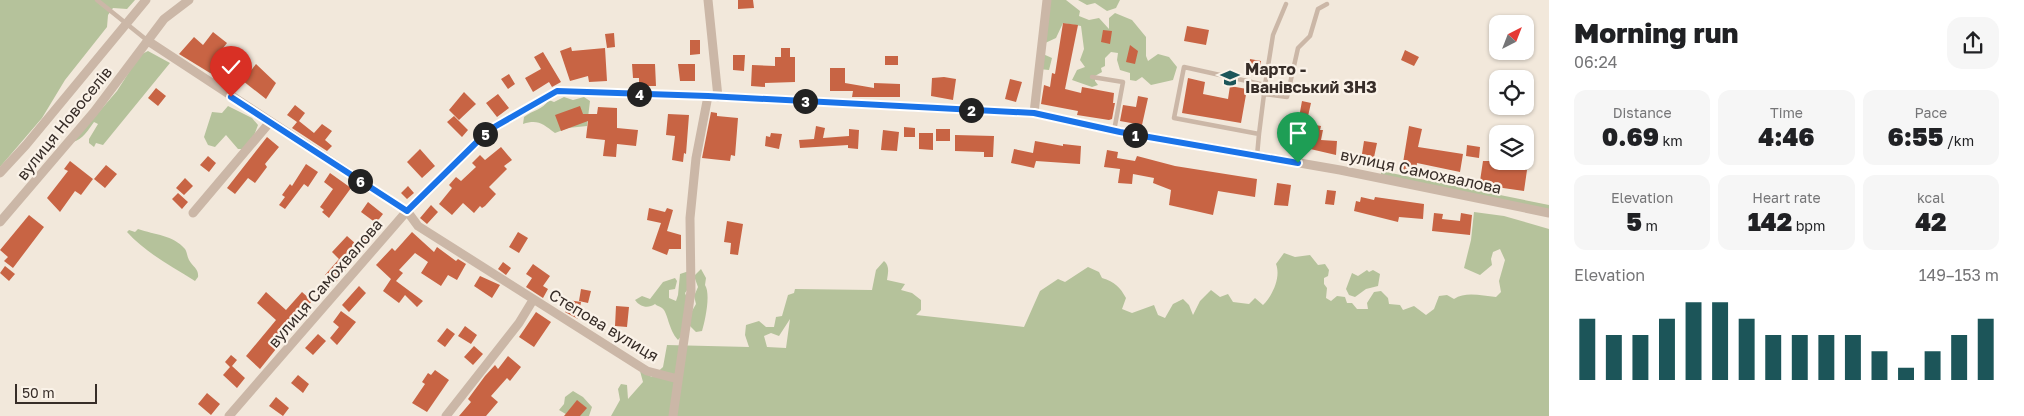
<!DOCTYPE html>
<html lang="en">
<head>
<meta charset="utf-8">
<style>
	:root { --surface:#fff; --page:#f6f6f6; --text:#202124; --muted:#757577; --accent:#1c5559 }
	body { margin:0; font-family:"Golos Text",sans-serif; background:var(--page); color:var(--text); height:100vh; display:flex; flex-direction:column; font-size:19px; white-space:nowrap }
	* { box-sizing:border-box; margin:0 }
	p { font-size:16px; color:var(--muted) }
	.icon { flex:none; width:28px; height:28px; fill:none; stroke:currentColor; stroke-width:2; stroke-linecap:round; stroke-linejoin:round }
	.map { position:relative; flex:1; overflow:hidden }
	.side { display:flex; flex-direction:column; background:var(--surface); width:475px }
	.side>* { flex:none }
	.needle { width:32px; rotate:42deg }
	.tools { position:absolute; left:1489px; top:15px; display:grid; gap:10px }
	.tools a { display:grid; place-items:center; width:45px; height:45px; border-radius:10px; background:var(--surface); box-shadow:0 1px 4px #0004; font-size:25px }
	.scale { position:absolute; left:15px; bottom:12px; width:82px; box-sizing:border-box; padding-left:5px; border:2px solid #372d28; border-top:0; font-size:14px; line-height:18px; white-space:nowrap; color:#372d28; -webkit-text-stroke:4px #faf2e8; paint-order:stroke }
	.pin { position:absolute; display:grid; place-items:center; width:42px; height:42px; color:#fff; margin:-51px -21px; border-radius:50% 50% 50% 0; rotate:-45deg; box-shadow:0 0 5px #0007 }
	.pin .icon { rotate:45deg }
	.km { position:absolute; width:25px; height:25px; margin:-12px; border-radius:50%; background:#222; color:#fff; font-size:14px; line-height:25px; text-align:center }
	.round { display:grid; place-items:center; flex:none; width:52px; height:52px; border-radius:15px; background:var(--page) }
	.summary { display:flex; align-items:center; justify-content:space-between; height:85px; padding:0 25px }
	h1 { font-size:28px; font-weight:800; line-height:38px }
	.metrics { display:grid; grid-template-columns:repeat(3,1fr); gap:8px; height:85px; padding:5px 25px }
	.metrics div { display:grid; align-content:center; border-radius:12px; background:var(--page); text-align:center }
	.metrics b { font-size:25px; font-weight:800 }
	.metrics small { font-size:14px; font-weight:400 }
	.metrics p { font-size:14px }
	.chart { height:140px; padding:10px 25px }
	.chart p { display:flex; justify-content:space-between }
	.chart svg { width:100%; height:90px; margin-top:5px; stroke:var(--accent); stroke-width:6 }
	main { display:flex; flex:1; min-height:0 }
	.map>svg:first-child { display:block }
</style>
</head>
<body>
<main>
<div class="map">
<svg width="1549" height="416" viewBox="0 0 1549 416">
	<rect width="100%" height="100%" fill="#f2e8db"/>
	<path fill="#b5c29b" fill-rule="evenodd" d="M0,0H135L127,9L113,8L108,15L107,27L65,80L42,118L0,167Z
		M1048,0H1066L1080,11L1079,16L1089,20L1099,18L1109,29V18L1115,13L1132,20L1146,37V56L1148,61L1158,54L1169,57L1177,67L1173,80L1151,85L1142,77L1136,81L1130,80V73L1120,70L1117,60L1118,53L1111,52L1105,58V66L1101,68L1102,72L1095,76V81L1098,85L1092,87L1072,80L1077,70L1085,67L1080,60L1084,49L1081,26L1063,23L1056,38L1043,44V54L1052,58L1049,70L1039,69Z
		M1078,0H1120L1116,8L1107,11L1095,3L1087,5Z
		M148,51L170,63L103,145L96,143L94,147L89,143V139L98,124L94,122C89,129 82,140 73,142L117,91L140,55Z
		M564,97L573,100L584,97L590,101L587,126L568,128L555,133C543,124 538,119 523,124L524,117C533,110 542,110 549,100L554,102Z
		M228,106L252,118L258,125L253,138L243,149H238L226,135L215,147L208,145L204,137L212,112L222,113Z
		M1381,171L1549,205V213L1381,176Z
		M1474,212L1504,216L1549,229V416H611L620,400L618,389L621,384L627,385L628,399L643,382L640,371L652,377L663,367L667,345L749,347L745,335L746,325L759,321L766,327H774L776,317L782,316L788,295L794,293L795,289L872,290L876,270L884,261C890,266 888,273 887,280L905,284L901,290L912,293L921,300V310L916,315L1024,327L1040,291L1058,279L1065,282L1088,267L1099,272L1102,278C1115,282 1120,287 1126,298L1122,309L1132,313L1154,305L1158,315L1165,318L1173,304L1183,299L1189,305L1193,315L1200,301L1211,290L1220,297L1228,294L1233,302L1249,304L1255,298L1263,305C1273,295 1281,277 1276,264L1284,253L1295,257L1310,255L1318,265L1325,264L1329,270L1328,276L1324,278V284L1327,288L1326,298L1331,301L1337,296L1345,297L1347,303H1352L1357,309H1368L1367,303L1374,292L1381,291L1388,298L1389,304L1400,305L1403,310L1414,306L1426,315L1434,309L1439,296L1447,295L1454,299C1466,291 1482,296 1496,297L1501,292L1499,281L1505,260L1500,249L1493,252L1491,259L1492,265L1480,275L1464,268L1471,240ZM790,319L786,348L767,347L764,336L771,333L779,336Z
		M138,229C155,235 173,235 185,249C187,252 187,256 189,260C193,267 199,269 198,277L195,281C171,266 146,253 127,232L129,230L135,232Z
		M701,269L706,278L705,285C711,294 705,321 702,331L696,332L690,326L678,340C668,329 668,312 662,308C659,306 657,306 655,304C648,309 640,307 635,300L642,296L650,299L663,282L675,278L677,281L675,289L669,290V298L676,301L678,295L680,274L689,271L688,289L685,293L692,311L696,304L694,296L698,287L694,276Z
		M1367,270L1369,272L1373,270L1380,274L1378,286L1366,289L1355,297L1349,295L1346,289L1352,273L1358,276Z
		M573,391L583,397L592,407L589,416H569L559,410L564,404L565,397Z"/>
	<path fill="#c86444" d="M738,0H753L754,8L738,9Z
		M1063,23L1078,25L1065,89L1081,93L1082,87L1114,93L1113,103H1115L1112,119L1109,120L1077,115L1078,111L1041,104L1044,85L1050,87L1052,73L1055,74Z
		M1187,26L1209,30L1206,45L1184,41Z
		M1103,30L1112,31L1110,44L1101,42Z
		M213,32L227,43L216,57L237,70L228,84L179,54L194,37L203,45Z
		M614,33L615,47L607,48L605,34Z
		M690,40H700V54L690,55Z
		M1130,45L1138,51L1135,64L1126,62Z
		M571,47L572,51L605,48L607,81L589,82L588,76L570,81L560,51Z
		M781,48H790V57H795V82L765,83V87L751,86L752,65L775,66V57H781Z
		M1405,50L1419,57L1414,66L1401,60Z
		M543,52L561,82L552,87L549,82L533,92L525,78L541,69L534,57Z
		M733,55H745L744,71L733,70Z
		M885,56H898V65H885Z
		M1250,59L1261,61L1259,74L1249,72Z
		M256,64L276,83L266,99L243,81Z
		M632,64H655L656,86H639V78H633Z
		M678,64H695V81H680Z
		M830,68H845V83L874,88V83L900,84V97H852L853,91H830Z
		M509,74L515,84L508,89L501,79Z
		M944,77L956,79L953,100L931,96L932,78Z
		M1188,78L1205,82L1203,94L1228,99L1230,86L1247,89L1241,123L1182,113Z
		M1010,79L1022,82L1016,102L1005,99Z
		M156,88L166,96L158,106L148,98Z
		M464,92L476,104L459,120L449,110Z
		M498,94L509,108L497,117L486,103Z
		M1138,96L1148,98L1142,125L1120,121L1123,105L1136,107Z
		M1302,101L1311,103L1306,125L1298,123Z
		M295,105L305,113L299,121L314,133L322,124L332,131L325,140L332,146L327,151L292,128L297,122L287,115Z
		M580,106L583,114H597L598,107L617,108V128L638,130L636,146L617,144L616,157L603,156L605,140L586,138L588,121L561,131L555,115Z
		M711,112L717,113V116L738,118L735,156L731,155L730,161L702,158Z
		M668,114L689,115L686,154L684,153L683,162L672,160L675,136L666,135Z
		M454,116L468,130L462,137L447,122Z
		M1310,124L1321,126L1320,130H1323L1321,140L1337,141L1336,155L1306,148Z
		M816,126L825,128L823,138L849,136V129L859,130L858,149L848,148V145L800,148L799,140L814,139Z
		M1409,126L1422,129L1418,147L1463,154L1460,172L1417,163L1416,171L1402,169Z
		M904,127L915,128V137H904Z
		M936,129H950V141H936Z
		M883,130L899,132L897,151L881,150Z
		M771,133L782,134L779,149L765,146L766,136L770,137Z
		M919,133H933V150L919,149Z
		M955,135L994,136L993,157H984V152L955,151Z
		M267,137L279,147L265,164L267,167L255,183L248,178L235,194L227,188Z
		M1035,141L1063,146V144L1081,146L1080,164L1036,161L1034,168L1011,163L1014,149L1033,153Z
		M1364,141L1377,143L1373,162L1361,160Z
		M1467,145L1480,147L1479,158L1466,156Z
		M501,147L512,160L504,166L507,169L489,187L496,194L485,206L482,208L480,206L474,213L463,203L452,215L439,204L452,188L449,185L456,177L461,181L476,167L472,163L480,155L485,160Z
		M420,149L435,166L422,178L407,162Z
		M1107,150L1118,152L1117,158L1135,161L1137,156L1175,166L1257,179L1255,197L1218,191L1213,215L1169,205L1171,190L1153,183L1154,178L1133,174L1132,184L1118,183L1120,169L1104,167Z
		M208,156L216,163L209,172L200,165Z
		M70,161L93,179L81,195L75,191L60,212L47,198L68,171L64,169Z
		M1483,161H1513L1511,168L1527,170L1524,191L1496,187L1497,184L1480,181Z
		M306,164L318,172L308,187L304,184L285,209L279,205L285,197L282,195L290,184L292,186Z
		M106,165L117,174L105,188L94,179Z
		M330,173L351,188L329,218L322,212L324,210L320,207L333,189L324,182Z
		M185,178L193,186L184,195L176,188Z
		M1277,183L1291,185L1288,206L1274,205Z
		M408,186L414,193L407,199L401,193Z
		M1327,190L1336,191L1334,205L1325,204Z
		M178,193L188,202L182,209L172,199Z
		M1361,197L1374,200L1375,197L1424,204L1423,219L1399,217L1398,222L1354,211L1356,201L1360,202Z
		M368,202L383,214L376,223L361,212Z
		M431,205L438,212L427,224L420,218Z
		M649,208L665,212L667,208L673,210L667,231L681,235V249H669L667,255L652,249L661,223L647,220Z
		M1434,213L1443,214L1442,219L1460,221L1461,213L1472,215L1470,235L1432,231Z
		M29,215L44,227L13,268L4,261L8,257L0,250Z
		M727,221L743,224L738,255L730,254L731,243L724,242Z
		M371,225L378,231L335,283L325,275L339,259L332,252L347,236L356,244Z
		M412,232L434,252L437,247L456,261L458,259L466,264L457,280L448,275L441,286L421,273L428,262L415,253L399,270L403,273L396,281L423,301L417,307L405,295L399,303L383,291L391,279L376,265L392,248L395,251Z
		M518,232L528,238L519,253L509,247Z
		M503,262L511,268L506,275L498,269Z
		M533,264L550,276L543,286L548,289L543,298L526,287L532,278L526,274Z
		M5,266L15,274L9,281L0,273Z
		M480,276L500,285L492,298L474,286Z
		M359,286L366,293L349,312L342,305Z
		M581,289L591,291L588,303L579,301Z
		M266,292L286,310L302,292L312,301L289,327L292,329L260,369L246,356L276,320L257,303Z
		M568,300L581,302L578,319L565,312Z
		M616,306L629,307L627,327L615,326Z
		M341,311L356,322L337,345L330,338L339,327L333,322Z
		M536,312L551,322L534,347L519,337Z
		M465,326L477,335L471,344L458,336Z
		M447,328L455,334L445,347L437,341Z
		M318,334L326,341L313,355L305,348Z
		M474,346L483,354L473,365L464,357Z
		M231,355L237,360L232,366L245,378L237,388L223,375L230,367L225,362Z
		M508,356L521,367L510,381L507,378L491,396L498,402L486,416H459L471,402L468,399L485,376L495,365L498,369Z
		M435,370L449,380L427,412L412,403L425,384L422,382L428,373L431,375Z
		M298,375L309,384L303,393L291,383Z
		M207,393L220,404L211,415L198,404Z
		M276,397L289,408L283,416L269,406Z
		M577,400L587,408L580,416H564Z"/>
	<g fill="none" stroke-linecap="round" stroke-linejoin="round">
		<path stroke="#cbb7a7" stroke-width="4.5" d="M97,0L148,41
			M1286,4L1273,35L1265,85L1184,67L1174,118L1259,134L1264,94L1287,97L1298,48L1310,36L1318,9L1327,4
			M1092,77L1123,82L1114,131
			M1257,156L1259,134"/>
		<path stroke="#cbb7a7" stroke-width="9" d="M708,0L718,97
			M148,41L407,211L418,226L647,371L678,379
			M1034,113L1047,0
			M0,173L26,145L146,0
			M193,213L270,122
			M0,222L94,112L164,19L189,0
			M229,416L407,211L489,130L557,91L708,96L1034,113L1120,132L1340,170L1549,213
			M446,416L519,323L533,300
			M673,416L691,291L690,218L696,158L708,96"/>
	</g>
	<g fill="none" stroke-linecap="round" stroke-linejoin="round">
		<g stroke="#fff" stroke-width="10">
			<path id="route" d="M231,97L407,211L489,130L557,91L708,96L1034,113L1120,132L1298,163"/>
		</g>
		<use href="#route" stroke="#1a73e8" stroke-width="6"/>
	</g>
	<defs>
		<g id="school-bare" transform="scale(1.5)"><path d="M0-5L7-2L0 1L-7-2ZM-4 1L0 2.5L4 1V4Q0 6-4 4Z" fill="#1c5559" stroke="#faf2e8" stroke-width="2.5" paint-order="stroke"/></g>
	</defs>
	<g fill-rule="evenodd">
		<use href="#school-bare" x="1230" y="78"/>
	</g>
	<g text-anchor="middle" stroke-width="4.5" stroke-linejoin="round" paint-order="stroke">
		<g font-size="16" font-weight="bold" fill="#372d28" stroke="#faf2e8" text-anchor="start">
			<text x="1245" y="75">Марто -<tspan x="1245" dy="18">Іванівський ЗНЗ</tspan></text>
		</g>
		<g font-size="16" fill="#372d28" stroke="#faf2e8">
			<text transform="translate(64 123) rotate(-51)" y="6">вулиця Новоселів</text>
			<text transform="translate(1421 171) rotate(12)" y="6">вулиця Самохвалова</text>
			<text transform="translate(325 283) rotate(-49)" y="6">вулиця Самохвалова</text>
			<text transform="translate(604 325) rotate(31)" y="6">Степова вулиця</text>
		</g>
	</g>
</svg>
<div class="tools">
<a><svg class="needle" viewBox="-14 -14 28 28"><path d="M0-13l5 13h-10z" fill="#e53935"/><path d="M0 13l5-13h-10z" fill="#757577"/></svg></a>
<a><svg class="icon" aria-label="locate" viewBox="0 0 24 24"><circle cx="12" cy="12" r="6"/><path d="M12 2v4M12 18v4M2 12h4M18 12h4"/></svg></a>
<a><svg class="icon" aria-label="layers" viewBox="0 0 24 24"><path d="M12 4l9 5-9 5-9-5zM3 14l9 5 9-5"/></svg></a>
</div>
<div class="scale">50 m</div>
<div class="pin" style="left:1298px;top:163px;background:#1e9e55"><svg class="icon" aria-label="arrive" viewBox="0 0 24 24"><path d="M6 21V4h12l-3 4 3 4H6"/></svg></div>
<div class="pin" style="left:231px;top:97px;background:#d93025"><svg class="icon" aria-label="check" viewBox="0 0 24 24"><path d="M5 12l5 5 9-10"/></svg></div>
<b class="km" style="left:1135px;top:135px">1</b>
<b class="km" style="left:971px;top:110px">2</b>
<b class="km" style="left:805px;top:101px">3</b>
<b class="km" style="left:639px;top:94px">4</b>
<b class="km" style="left:485px;top:134px">5</b>
<b class="km" style="left:360px;top:181px">6</b>
</div>
<section class="side">
<div class="summary"><div><h1>Morning run</h1><p>06:24</p></div><a class="round"><svg class="icon" aria-label="share" viewBox="0 0 24 24"><path d="M12 15V3M7 8l5-5 5 5M5 13v7h14v-7"/></svg></a></div>
<div class="metrics">
<div><p>Distance</p><b>0.69<small> km</small></b></div>
<div><p>Time</p><b>4:46</b></div>
<div><p>Pace</p><b>6:55<small> /km</small></b></div>
</div>
<div class="metrics">
<div><p>Elevation</p><b>5<small> m</small></b></div>
<div><p>Heart rate</p><b>142<small> bpm</small></b></div>
<div><p>kcal</p><b>42</b></div>
</div>
<div class="chart"><p><span>Elevation</span>149–153 m</p>
<svg viewBox="0 0 160 44" preserveAspectRatio="none"><path d="M5 44V14M15 44V22M25 44V22M35 44V14M45 44V6M55 44V6M65 44V14M75 44V22M85 44V22M95 44V22M105 44V22M115 44V30M125 44V38M135 44V30M145 44V22M155 44V14"/></svg>
</div>
</section>
</main>
</body>
</html>
